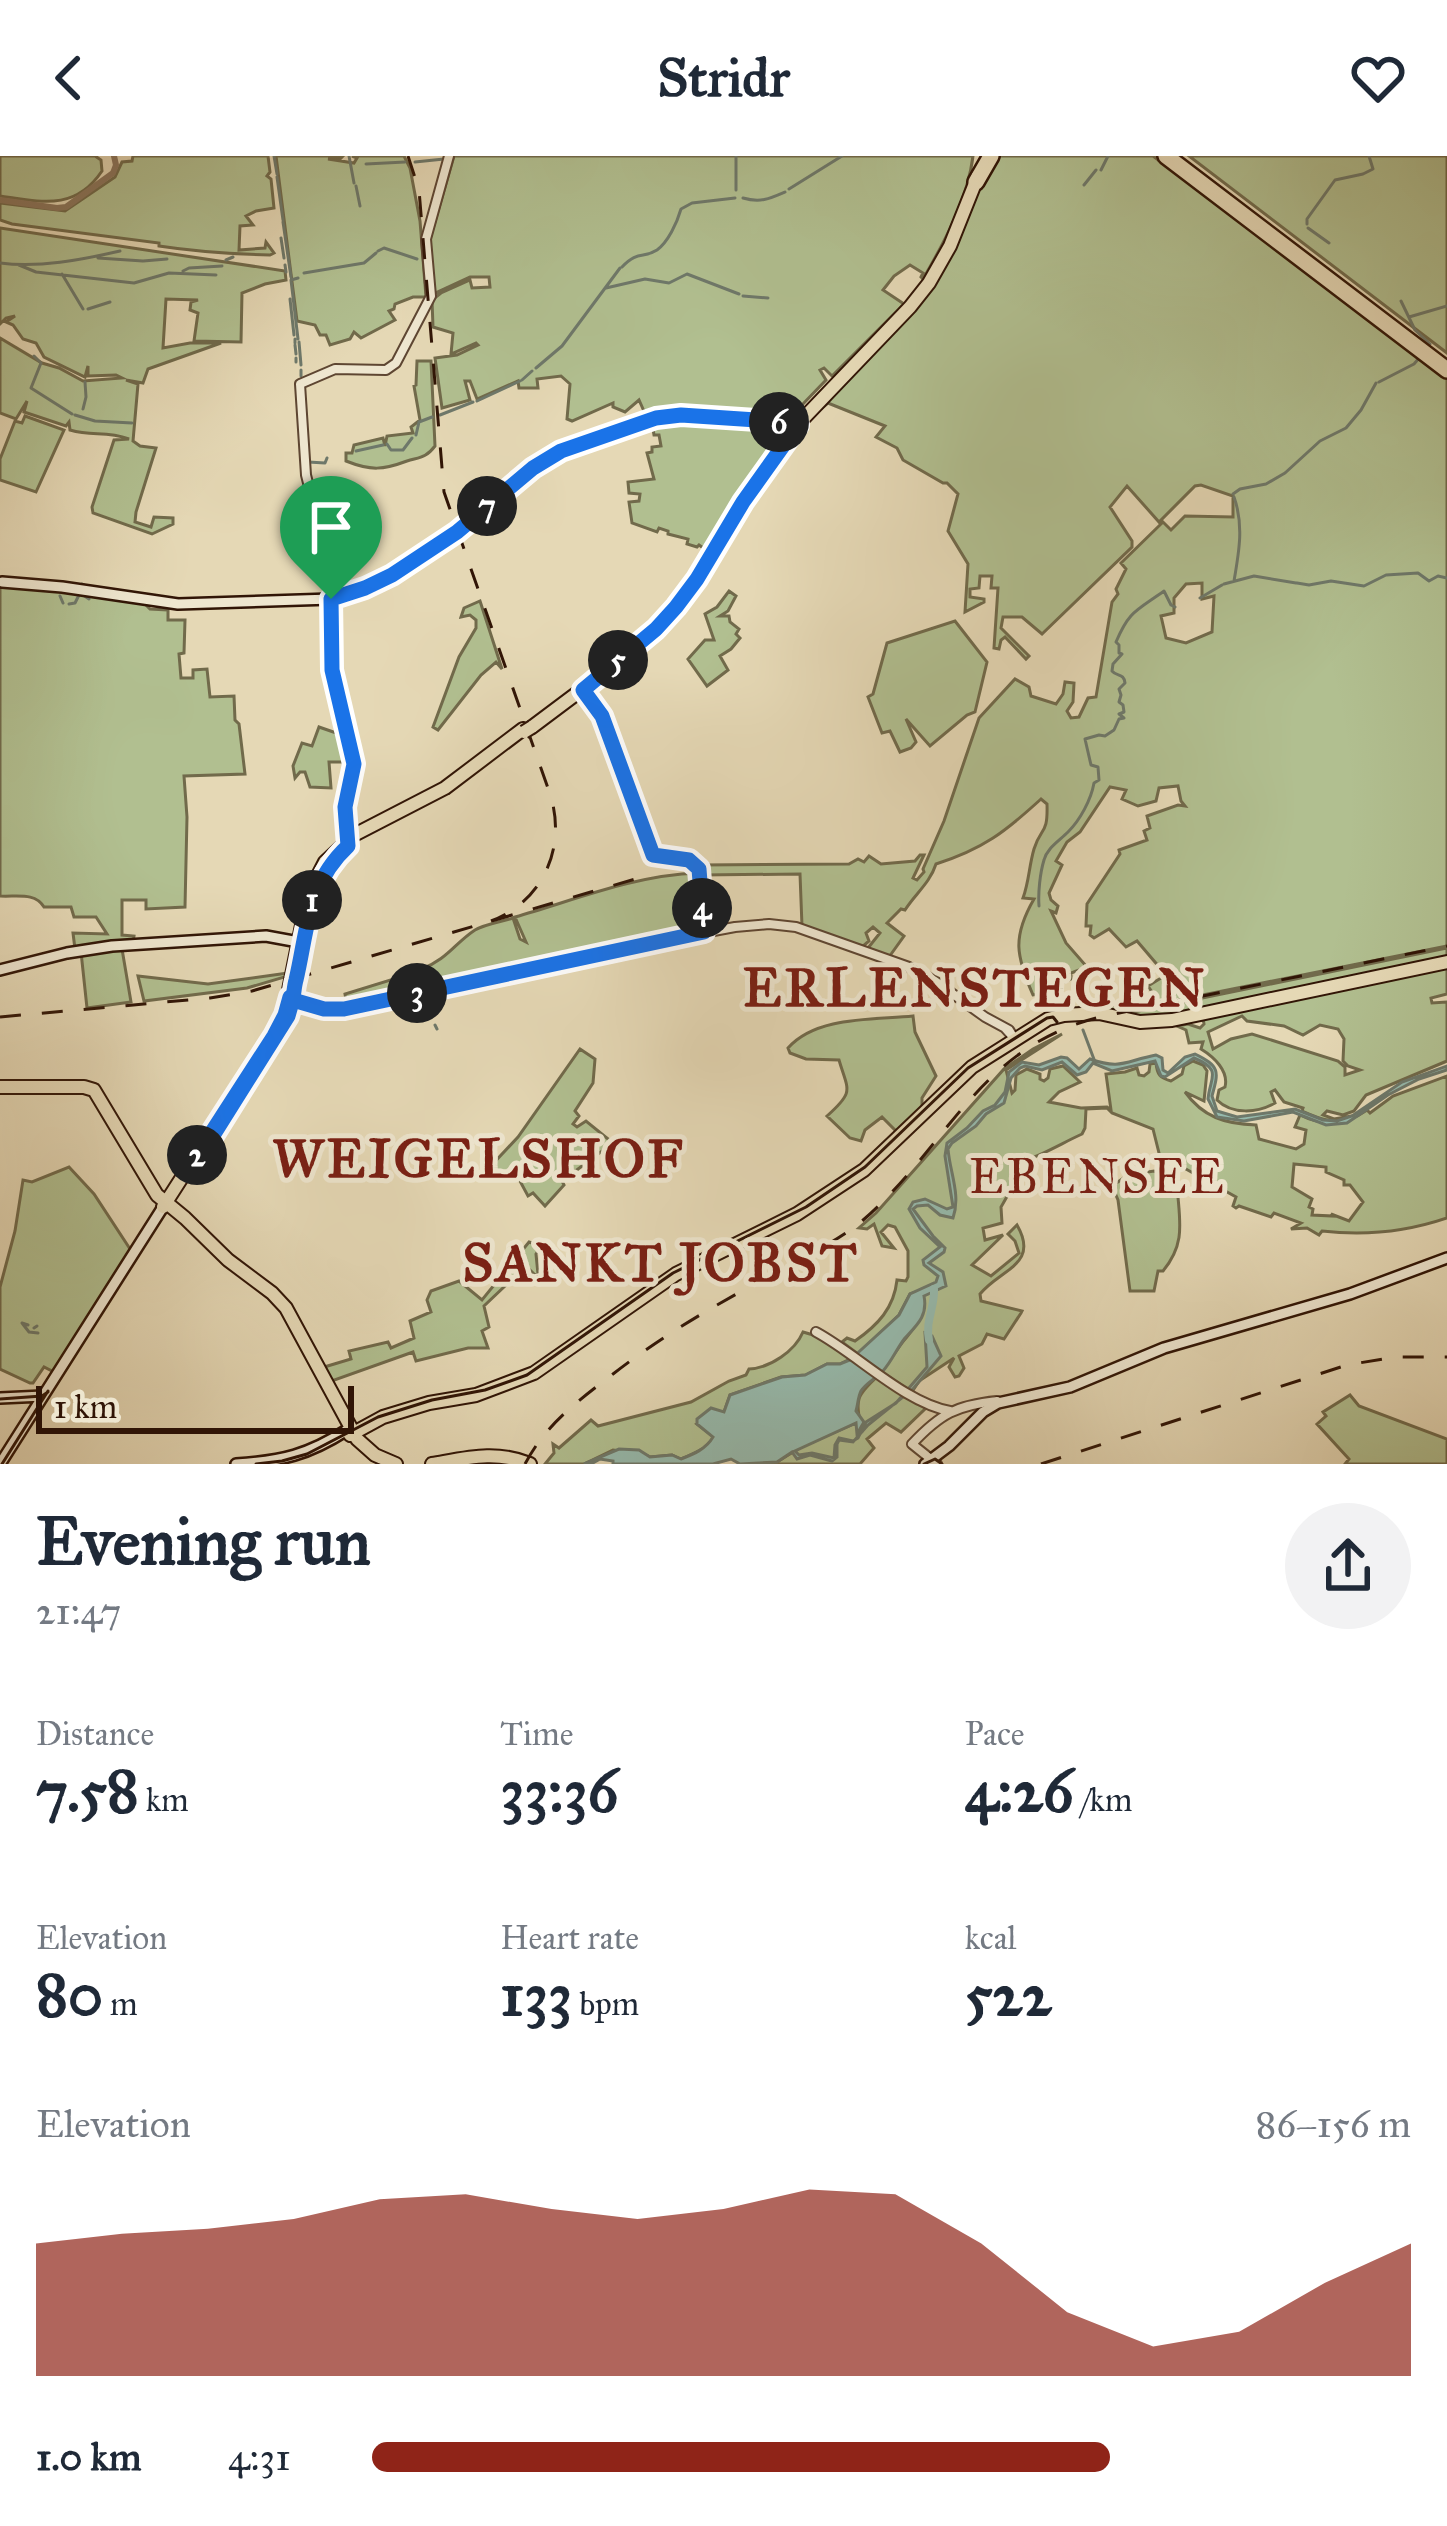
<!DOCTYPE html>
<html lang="en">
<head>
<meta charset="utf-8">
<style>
	:root { --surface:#fff; --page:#f2f2f3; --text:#1f2937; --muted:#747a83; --accent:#8f2418 }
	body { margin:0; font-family:"IM FELL Great Primer",serif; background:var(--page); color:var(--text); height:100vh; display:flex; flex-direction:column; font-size:45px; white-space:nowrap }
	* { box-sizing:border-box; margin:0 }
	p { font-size:39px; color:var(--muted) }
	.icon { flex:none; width:66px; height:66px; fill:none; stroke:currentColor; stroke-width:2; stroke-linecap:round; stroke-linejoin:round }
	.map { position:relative; height:1308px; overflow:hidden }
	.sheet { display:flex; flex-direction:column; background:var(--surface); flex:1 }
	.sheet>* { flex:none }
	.scale { position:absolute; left:36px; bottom:30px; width:318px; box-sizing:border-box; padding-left:12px; border:6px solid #311506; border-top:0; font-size:33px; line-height:42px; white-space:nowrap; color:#311506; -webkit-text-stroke:9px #eee6cf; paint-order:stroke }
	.pin { position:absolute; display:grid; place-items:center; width:102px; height:102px; color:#fff; margin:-123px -51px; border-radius:50% 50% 50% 0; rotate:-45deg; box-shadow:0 0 12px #0007 }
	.pin .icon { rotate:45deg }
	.km { position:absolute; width:60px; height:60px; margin:-30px; border-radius:50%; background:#222; color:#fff; font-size:33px; line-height:60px; text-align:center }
	.round { display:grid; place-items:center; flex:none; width:126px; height:126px; border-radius:63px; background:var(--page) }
	.summary { display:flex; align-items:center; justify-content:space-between; height:204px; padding:0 36px }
	h1 { font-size:66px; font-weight:700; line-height:90px }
	.figures { display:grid; grid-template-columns:repeat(3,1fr); gap:18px; height:204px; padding:12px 36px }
	.figures div { display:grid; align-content:center }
	.figures b { font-size:60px; font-weight:700 }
	.figures small { font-size:33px; font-weight:400 }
	.figures p { font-size:33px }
	.chart { height:336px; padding:24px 36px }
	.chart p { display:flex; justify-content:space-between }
	.chart svg { width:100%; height:216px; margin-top:12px; fill:var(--accent); opacity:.7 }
	ul { padding:0 36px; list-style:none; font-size:39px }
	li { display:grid; grid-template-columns:192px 144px 1fr; align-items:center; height:90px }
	li i { height:30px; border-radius:15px; background:var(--accent) }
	header { display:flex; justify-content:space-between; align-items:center; height:156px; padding:0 36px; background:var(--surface); font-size:54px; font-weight:700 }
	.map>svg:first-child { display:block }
</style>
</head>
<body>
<header><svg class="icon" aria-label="back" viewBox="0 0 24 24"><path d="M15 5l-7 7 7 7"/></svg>Stridr<svg class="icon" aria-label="heart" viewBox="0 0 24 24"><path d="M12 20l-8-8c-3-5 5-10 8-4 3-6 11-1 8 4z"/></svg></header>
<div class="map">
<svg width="1447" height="1308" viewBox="0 0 1447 1308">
	<rect width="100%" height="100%" fill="#e5d8b5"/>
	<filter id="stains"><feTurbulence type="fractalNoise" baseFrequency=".00167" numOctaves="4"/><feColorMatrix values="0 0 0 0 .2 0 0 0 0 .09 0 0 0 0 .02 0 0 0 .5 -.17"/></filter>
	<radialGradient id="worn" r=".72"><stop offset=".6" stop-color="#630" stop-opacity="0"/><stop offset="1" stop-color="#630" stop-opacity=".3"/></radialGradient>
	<path fill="#b1bf90" stroke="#716a4b" stroke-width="3" fill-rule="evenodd" d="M0,0H95L101,4L102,15C75,55 42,46 0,40Z
		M133,0H268L270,16L267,20L271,23L274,52L256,55L246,60L253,69L240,70L239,94L265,92L266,86L274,97L270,99C232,98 198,96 159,90V87L12,68L0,64V47L65,55L115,21L122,6L132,5Z
		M276,0H343L340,3H328L354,7L357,2L352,0H404L410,12L420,65L426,141H413L395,148L394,153L389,155L395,164L361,182L354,176L350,183L330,189L326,179H320L315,169L297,165Z
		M454,0H973C968,42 944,87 923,123L921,121L923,117L910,109L894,120L883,134L904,148L832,220L824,212L820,214L826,224L801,250L792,244L783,252L786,260L669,258L667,255L647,262L639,244L625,256L613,251V247L572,265L567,263L570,228L561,220L537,223L538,232H519L518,225L477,243L470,225H465L470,244L442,252L435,202L457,199L478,189L476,187L451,198L453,177L433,171L432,144L441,137L470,124L472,132L490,131L489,121H470L433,138L430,83Z
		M998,0H1153L1447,219V790L1128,854L1116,856L1107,851L1151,841L1152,836L1148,830L1166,819L1137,785L1126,791L1109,773L1094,782L1090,779L1091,770H1086L1087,748L1120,698L1119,694L1147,684L1144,675L1150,672L1147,660L1178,649L1185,650L1181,645L1178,630L1159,632L1156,645L1138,650L1122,643L1126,634L1110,631L1080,676L1067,686L1056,705L1062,709L1049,737L1051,744L1058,750L1056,757L1051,755L1066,787L1087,811L1071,817V823L1062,827L1061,836L1033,839C1016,800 1012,781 1034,743L1023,742C1029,726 1029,710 1034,693C1041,670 1048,680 1047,648L1041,643C1005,676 983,693 936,708C930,727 915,738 905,754L901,753L887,767L904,780L889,801L868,792L880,777L873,771L866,777L869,785L862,791L802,770L800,718L702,719L701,709L849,708L858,703L864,706L869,700L881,708L915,705L920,699H924L913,722L917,724L924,716L923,713L944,665L979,562L1015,523L1029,531L1031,540L1056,548L1063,538L1065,526L1074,527L1073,546L1067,555L1071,562L1079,561L1088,542L1096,541L1112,446L1118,438L1116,433L1126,413L1121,407L1163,366L1171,374L1185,360L1233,361V340L1201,329L1195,330L1159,366L1127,330L1110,351L1132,385V391L1042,478L1022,461H1003L1001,472L1029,500L1026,503L1005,481L1001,484L999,493L994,492L998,432H991L992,420H980L979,432L970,433V441L984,443V446L965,456L968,408L948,375L958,338L947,327H943L903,304L897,292L876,281L885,270L828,247L822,252L817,248L938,120L976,35ZM1202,427V443L1214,440L1212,476L1186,487L1166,482L1161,460L1174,457V442L1186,428Z
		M1189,0H1447V197Z
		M0,72L285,115L286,124L265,128L242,137L241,186L194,185L198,157L190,154L191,146L198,144L166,143L163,192L190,187H221L148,213L143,227L126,224L138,228L133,285L140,290L156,292L136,356L135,366L151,371L154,361L173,362V368L152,378L93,357L92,351L114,284L129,283C105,274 93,281 70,274L69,266L66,270L24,256L27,245L16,263L0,257V182L42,207L59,212L83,225L122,222L116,219L88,220V210L85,221L44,201L36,187L23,183L13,169L6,166L15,160L6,162L0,168Z
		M417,205H431L435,290C426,302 420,301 407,305C383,314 371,315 346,305V297H352L354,289L383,282L385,290L387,280L413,277L411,271L420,264L414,230L416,229Z
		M25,260L64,274L36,336L0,324V303L15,265L22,267Z
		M695,262L780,269L783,273L777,287L740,338L706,394L699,389L697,391L687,388L688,383L668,378V375L659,372L657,376L632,367L629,346L639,345L640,338L629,337L628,326L654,323L647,297L652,296V291L661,290L659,279H654L652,267Z
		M0,430L70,436L144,447L150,453L168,454V464H185L184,497L179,498L181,522H193V514L207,513L210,541L234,540L235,564L239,568L245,618L184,620L187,661L185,751L146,753V744H122V779L134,780L133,787L75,793L73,777L107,778L96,761H74L71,751H44C35,736 17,741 0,740Z
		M729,435L736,440L728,455L720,460H729L730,466L739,473L736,478L740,482L731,493L720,500L728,514L707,530L688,503L705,484H714L705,458L717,451Z
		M480,445L502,513L496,506L481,519L438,574L433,571L459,501L476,472V464L470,459L461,461L464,452Z
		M955,465L987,506L975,556L967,559L930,590L906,563L916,586L911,592L900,596L890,575L882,577L868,541L873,538L887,487Z
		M319,571L342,579L350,606H329L331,632L310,631L305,616H300L295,622L293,610L302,587L312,590Z
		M698,717L699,774L596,791L469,824L467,820L460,822V826L421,834L419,827L416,829L417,835L347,850L345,838L413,817L417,828L420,814C448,803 455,787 475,774C485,768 501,766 513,762L520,783L526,786L515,761C575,744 635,719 698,717Z
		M1447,792V804L1153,864L1124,858Z
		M122,793L131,846L87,852L81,796Z
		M1447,809V838L1431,842L1432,847L1447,846V905L1366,939L1354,955L1343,959L1327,955L1323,959L1334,963L1352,960C1333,969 1320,963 1302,955L1303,952L1284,946L1275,934L1271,936L1275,947C1258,957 1232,959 1217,944L1219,934L1225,931C1229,915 1214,901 1201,893L1203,886L1189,887L1186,874L1177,870L1188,868L1200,872L1204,868L1203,862ZM1242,860L1247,865L1284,870L1303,879L1320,869L1338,873L1344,883L1343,905L1348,910L1360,914L1345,919V911L1338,905L1252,878L1231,883L1213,893L1208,876Z
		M288,817V820L247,832L144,845L138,820L208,828Z
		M913,860L915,876L936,920L922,942V952L898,977L882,961L865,974L861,985L850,982L827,960C855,935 848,935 839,904L806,903L790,897L788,892C816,860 873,864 913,860Z
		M1062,878L1006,914L1012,937L1015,934L1016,919L1027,913L1040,918V923L1044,925L1048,922L1050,913L1063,910L1080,926L1059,936L1049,946L1081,952L1107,951L1111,954L1106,918L1125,916L1137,912L1139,919L1144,920L1149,916L1150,908L1156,907C1157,919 1160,922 1171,925L1182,918L1184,910L1193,905L1203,909L1207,915L1204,945L1185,936C1203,961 1225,968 1256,969L1259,983L1296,993L1304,988L1306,974L1295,971L1300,959C1324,971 1346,969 1367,954L1370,957L1393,940L1447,920V1062C1406,1076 1364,1080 1322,1075L1319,1079L1307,1072L1291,1073L1301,1067L1274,1057L1271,1061L1239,1050L1236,1052L1233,1050L1236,1041L1168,1003L1161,1005L1153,973L1112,957L1107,952L1086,953L1085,972L1082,978C1060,988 1036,1003 1013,1008V1030L1001,1051L1002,1067L983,1072L985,1084L1003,1079L972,1109L991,1120L1019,1097L1015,1085L1008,1078L1017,1069C1040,1109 1000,1113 980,1138L981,1145L1022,1155L1021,1157L1004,1183L987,1178L982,1188L959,1200L964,1212L959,1220L955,1221L949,1211L954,1202L919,1225L912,1236L881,1216C891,1205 897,1192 906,1182C919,1166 927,1155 922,1134L910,1138L899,1159L858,1198L842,1186L847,1182L855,1185C878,1169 894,1152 897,1124L906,1125L908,1121V1095L895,1071L888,1069L881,1076L894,1092L882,1090L874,1068L867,1073L859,1072L876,1057L1004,913L1033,893ZM1294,1008L1326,1011V1016L1344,1024V1029H1350L1363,1046L1349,1065L1331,1058L1333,1060L1312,1059L1313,1053L1309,1051L1312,1043L1292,1031Z
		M580,893L595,903L593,927L575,955L579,960L573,968L577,971L586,965L613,987L562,1025L564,1029L545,1050L533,1037L528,1040L513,1012L497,1021L489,1012L518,981Z
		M69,1011L94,1038L132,1096L54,1216L44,1211L33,1227H30L0,1213V1131L15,1075L23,1024L32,1026Z
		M1154,1015L1177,1028C1179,1064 1187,1086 1163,1115H1158L1154,1135H1130L1118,1044L1112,1030L1128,1019Z
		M529,1086L541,1090L536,1098L538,1118L535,1119L526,1110L484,1150L489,1171L482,1175L488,1192H468L416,1205L413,1196L329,1226L321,1212L351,1203L349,1195L388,1186L391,1192L414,1182L410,1165L431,1156L427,1144L431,1135L459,1125L482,1144Z
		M803,1176L820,1181L854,1201L840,1208H827L806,1219L781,1221L730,1239L724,1256L697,1268L714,1281C706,1293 694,1298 681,1303L672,1299L650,1301L643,1298L613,1294L584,1308H545L554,1297L553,1288L559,1292L591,1264L598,1270L691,1246L729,1225L746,1219L749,1213C770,1212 795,1195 803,1176Z
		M878,1220L922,1248L925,1253L901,1276L886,1267L867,1283L874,1292L860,1308H741L777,1306L801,1291L856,1267L861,1272C856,1243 855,1241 878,1220Z
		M1350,1239L1359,1250L1447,1283V1308H1345L1349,1303L1317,1268L1326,1260L1323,1256Z"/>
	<path fill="#96baad" stroke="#6e786a" stroke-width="3" d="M1195,898C1220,910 1219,915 1212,940L1217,955L1237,961L1295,953L1323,964L1337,965L1352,960L1402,926L1447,910V914L1419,923L1388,939L1347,967L1326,969L1293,956L1244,965L1217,961L1208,943C1210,921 1223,914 1194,902L1165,921L1161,920L1155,905L1112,915L1093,907L1086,916L1077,919L1062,906L1042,914L1025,910L1020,912L1011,922L1004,947L986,958L976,970L952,987L948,993C950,1017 961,1039 953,1062L940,1059L928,1049L917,1050L913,1053L933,1080L945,1092L944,1096L929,1107L943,1116L946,1130L924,1140C928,1160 917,1169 905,1182C897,1192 892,1205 883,1215C876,1222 865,1228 861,1235C858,1241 858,1248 856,1255L864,1266L857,1278L856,1267L795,1295L799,1299L812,1297L834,1302L835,1289L839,1282L853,1285L858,1282L866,1266L896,1247L927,1211L925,1177L932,1180L941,1200L913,1233L868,1269L853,1286L839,1284L837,1288V1301L832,1305L810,1299L797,1303L792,1296L777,1306L740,1308L731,1303L713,1308H613V1305L600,1303L591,1308H584L619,1293L639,1294L650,1301L672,1299L681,1303C694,1298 706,1293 713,1281L697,1268V1263L711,1252L724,1256L730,1239L782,1221L805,1219L827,1208H840L850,1204L899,1159L910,1138L936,1126L938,1120L924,1109L923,1104L940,1091L920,1072L909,1053L913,1046L925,1043L947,1053L953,1051L945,1000L947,987L967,972L983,955L995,949L1005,936L1009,916L1022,906L1039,909L1061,901L1067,902L1079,913L1090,903C1121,914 1125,905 1156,899L1162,902L1163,914L1168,917L1185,901Z"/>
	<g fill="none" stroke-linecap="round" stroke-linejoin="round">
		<path stroke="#6e786a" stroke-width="3" d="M274,0L277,18
			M349,0L354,27
			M415,6L444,3
			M366,8L405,6
			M1101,14L1108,0
			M277,21L283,64
			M1084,29L1096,14
			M356,30L360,50
			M789,33L842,0
			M736,34V0
			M743,42C760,47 769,43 785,36
			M283,66L291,121
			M1307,68V63L1335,24L1363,18L1373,13L1369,0
			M1308,72L1329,87
			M281,82L284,102
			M378,95L384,92L417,103
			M98,102L143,105L167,103
			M226,104L233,101
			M0,107C39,112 81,104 120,95
			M19,109L36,116L134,127L169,117L216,119
			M285,109L286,116
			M622,111C638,94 643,103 657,94C668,86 677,67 681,53L692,47L735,42
			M183,115L189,112L222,110
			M304,117L364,107L376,97
			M62,118L83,153
			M298,122L291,124L298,183
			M606,132L645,123L669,127L687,118L739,138
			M743,140L768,142
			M290,143L294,179
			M1401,145L1415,174L1430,188
			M88,153L110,146
			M1409,161L1447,150
			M295,183V187
			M299,186L301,209
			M295,189L296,198
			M34,200L41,207L31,232L72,258
			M296,202V206
			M536,212L562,190L620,112
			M301,214V220
			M522,224L532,215
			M1379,226L1414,208L1420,201
			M477,245L520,225
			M83,253L86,241L85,226
			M75,259L95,265L132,267
			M440,259L473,246
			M416,279L419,266L432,261
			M387,288L391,294H403L412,282
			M356,295L383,289
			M308,306L325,307L327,302
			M1233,338L1240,333L1266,328L1285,317L1320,285L1346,272L1361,254L1376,227
			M1234,341C1244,369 1239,396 1234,425
			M1297,427L1309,429L1331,425L1364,430L1386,419L1418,417L1429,425L1438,420L1447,422
			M82,428L84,429
			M1224,428L1254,420L1296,427
			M60,440L63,447
			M1200,442L1222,429
			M69,448L75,447L80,437L89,443
			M1039,750C1038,737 1040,717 1044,704C1047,692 1059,685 1068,676C1080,664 1091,644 1094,627L1099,624L1098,611L1091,609L1085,583L1099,579L1105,580L1114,574L1119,563L1124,562L1119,558L1124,556L1123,549L1119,546L1121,539L1119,533L1125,527C1124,517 1117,521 1112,515L1113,508L1122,498L1119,497V489L1116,486C1129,455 1136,455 1164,435L1171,449L1175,451
			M1077,820L1082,839L1080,852
			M435,869L437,873
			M1083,874L1095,906
			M28,1169L22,1167L29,1176L38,1177
			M34,1172L37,1170"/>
		<path stroke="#96baad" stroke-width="8" d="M929,1184C925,1165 935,1151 934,1133"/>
		<path stroke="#8b765e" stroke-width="6" d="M0,44L57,52L66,51L113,17L116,9L114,0"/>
		<g stroke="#5e4632" stroke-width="12">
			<path id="tertiary" d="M331,443V393L315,355L306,319L300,228L335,213L386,214L396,207L431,140L426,83L449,0
				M582,533L602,560L653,699L689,704L699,713L704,778
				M735,771L769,768L796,771L909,811L935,825L985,861L1009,874L1014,882L1005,872
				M289,840L324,853H342L628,791L735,771
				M816,1176C857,1198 905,1247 950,1255
				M937,1308L912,1288C940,1258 957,1249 997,1245"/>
		</g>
		<g stroke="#311506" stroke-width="14">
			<path id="secondary" d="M2,426L62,431L178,448L331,443L390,420L458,375L513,327L556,297L665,261L699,259L795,265
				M331,443L332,514L354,608L342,664L344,682L348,690
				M0,814L67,797L112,790L266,780L304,787
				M0,1242L43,1240
				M0,1308L163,1051
				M236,1308C282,1305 308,1299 347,1274
				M925,1308L949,1290L983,1256L998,1247L1070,1231L1164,1192L1350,1138L1447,1102"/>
		</g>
		<g stroke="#311506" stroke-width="16">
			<path id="primary" d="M532,571L588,529L655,473L676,451L699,419L743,346L800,266L910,151L929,127L950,90L978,20
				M0,931H84L94,934L157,1039L185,1062L228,1104L272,1137L286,1152L357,1283L375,1299L396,1308
				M163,1051L283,864L308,739L325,706L354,679L445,632L523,573
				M350,1279L383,1261L429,1247L476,1239L534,1217L676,1118L797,1058L864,1014L972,911L1048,863L1064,859L1099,857L1140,866L1172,864L1447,806
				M432,1308C467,1302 496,1294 530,1308"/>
		</g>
		<g stroke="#311506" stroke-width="20">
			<path id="motorway" d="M1166,0L1447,214
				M976,26L991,0"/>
		</g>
		<use href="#tertiary" stroke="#eee6cf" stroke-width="8"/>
		<use href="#secondary" stroke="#eee6cf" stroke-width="9"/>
		<use href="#primary" stroke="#e5d8b5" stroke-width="12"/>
		<use href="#motorway" stroke="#e5d8b5" stroke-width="15"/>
		<path stroke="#311506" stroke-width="3" d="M0,1243L42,1240L48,1236
			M2,1308L48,1235
			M256,1308L282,1305L307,1298L378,1261L432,1244L485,1234L527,1219L673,1117L806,1051L865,1011L968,912L1047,862L1053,861L1057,866
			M924,1308L935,1303L942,1308"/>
		<path stroke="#311506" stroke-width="3" stroke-dasharray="21 21" stroke-linecap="butt" d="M408,0L419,34L444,336L550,638C567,690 544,745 491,765
			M0,861L210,842L252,835L642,721
			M525,1308C546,1268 578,1245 613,1218C662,1180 713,1150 768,1121C799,1103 834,1088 862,1065C948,991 978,891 1100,861L1447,790
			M1041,1308L1347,1209L1395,1201H1447"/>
		<g stroke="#311506" stroke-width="16" stroke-linecap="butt">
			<path id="primary-bridge" d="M524,576L532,571"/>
		</g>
		<use href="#primary-bridge" stroke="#e5d8b5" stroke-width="12"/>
	</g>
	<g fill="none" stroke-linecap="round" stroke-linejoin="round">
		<g stroke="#fff" stroke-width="24">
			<path id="route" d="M331,443L332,514L354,608L345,651L348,690C307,728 308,773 296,824C294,831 294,839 292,846L288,860L192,1013L190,1010L274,880L285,859L290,841L293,844L324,853H344L704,776L699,713L689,704L653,699L602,560L583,534L656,473L676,451L697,423L743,346L798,269L773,265L681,259L656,262L561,295L533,312L457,376L392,419L365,432L331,443"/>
		</g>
		<use href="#route" stroke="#1a73e8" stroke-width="15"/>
	</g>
	<g text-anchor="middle" stroke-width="10" stroke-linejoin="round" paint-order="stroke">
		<g font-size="48" letter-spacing="3" fill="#7a1f14" stroke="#eee6cf">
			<text x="1098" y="1037">EBENSEE</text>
		</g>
		<g font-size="54" font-weight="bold" letter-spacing="3" fill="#7a1f14" stroke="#eee6cf">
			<text x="975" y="850">ERLENSTEGEN</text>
			<text x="479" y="1021">WEIGELSHOF</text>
			<text x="661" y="1125">SANKT JOBST</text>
		</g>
	</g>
	<rect width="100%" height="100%" filter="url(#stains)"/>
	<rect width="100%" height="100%" fill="url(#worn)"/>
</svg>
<div class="scale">1 km</div>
<div class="pin" style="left:331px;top:443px;background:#1e9e55"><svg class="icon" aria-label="arrive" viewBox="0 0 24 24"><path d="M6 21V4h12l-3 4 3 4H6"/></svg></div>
<b class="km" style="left:312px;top:744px">1</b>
<b class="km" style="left:197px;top:999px">2</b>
<b class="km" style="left:417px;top:837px">3</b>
<b class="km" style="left:702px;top:752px">4</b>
<b class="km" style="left:618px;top:504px">5</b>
<b class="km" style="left:779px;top:266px">6</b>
<b class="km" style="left:487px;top:350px">7</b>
</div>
<section class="sheet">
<div class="summary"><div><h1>Evening run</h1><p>21:47</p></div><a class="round"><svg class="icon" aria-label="share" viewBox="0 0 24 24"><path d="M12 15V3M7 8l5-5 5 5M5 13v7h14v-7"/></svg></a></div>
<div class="figures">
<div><p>Distance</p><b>7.58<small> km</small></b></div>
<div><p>Time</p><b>33:36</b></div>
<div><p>Pace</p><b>4:26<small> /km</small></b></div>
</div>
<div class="figures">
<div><p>Elevation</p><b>80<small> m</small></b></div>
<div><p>Heart rate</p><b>133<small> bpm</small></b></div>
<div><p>kcal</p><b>522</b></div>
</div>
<div class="chart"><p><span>Elevation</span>86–156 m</p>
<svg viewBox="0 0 160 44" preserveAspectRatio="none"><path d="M0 44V17L10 15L20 14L30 12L40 8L50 7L60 10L70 12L80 10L90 6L100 7L110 17L120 31L130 38L140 35L150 25L160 17V44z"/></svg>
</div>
<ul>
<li><b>1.0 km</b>4:31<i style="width:71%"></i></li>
</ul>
</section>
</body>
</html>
